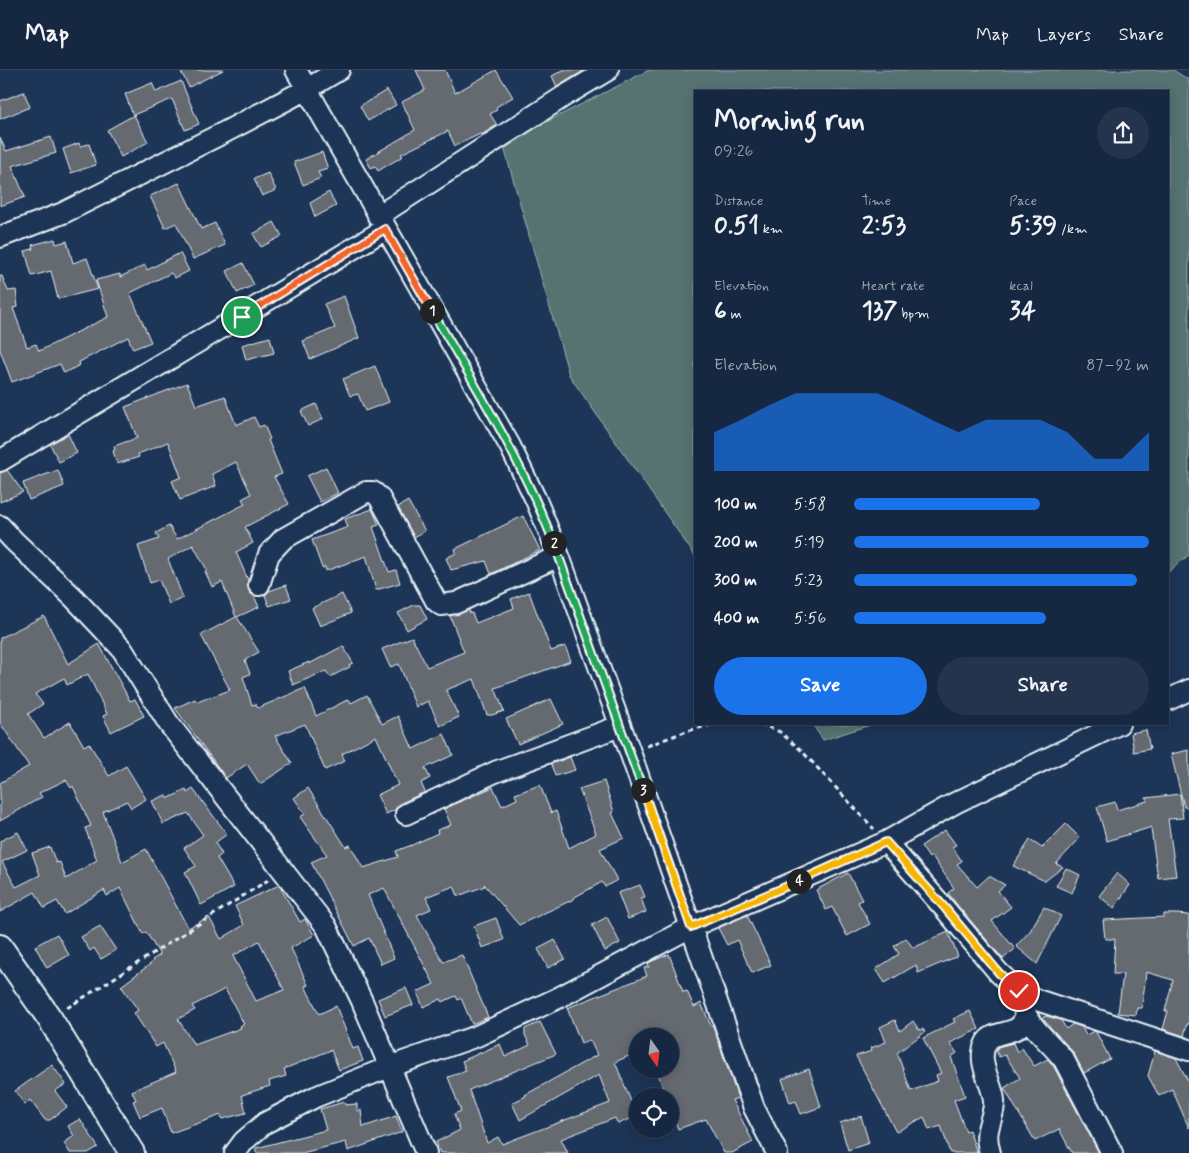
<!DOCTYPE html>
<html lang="en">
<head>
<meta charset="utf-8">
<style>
	:root { --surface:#162841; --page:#23344c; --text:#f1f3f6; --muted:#9ea6b1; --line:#35445a; --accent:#1a73e8 }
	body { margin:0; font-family:Mynerve,sans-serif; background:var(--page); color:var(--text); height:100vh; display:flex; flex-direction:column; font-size:19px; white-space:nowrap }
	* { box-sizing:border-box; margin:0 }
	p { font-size:16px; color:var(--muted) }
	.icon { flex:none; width:28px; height:28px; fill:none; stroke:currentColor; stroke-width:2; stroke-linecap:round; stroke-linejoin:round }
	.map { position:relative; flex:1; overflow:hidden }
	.sheet { position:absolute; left:694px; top:20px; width:475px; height:635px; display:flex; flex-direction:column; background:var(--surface); border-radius:0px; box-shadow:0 2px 12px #0003,0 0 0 1px var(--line) }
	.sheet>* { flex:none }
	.needle { width:32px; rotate:166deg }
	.buttons { position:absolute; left:629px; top:958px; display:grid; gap:10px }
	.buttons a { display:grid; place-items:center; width:50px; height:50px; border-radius:50%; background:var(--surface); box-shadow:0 2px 12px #0003,0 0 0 1px var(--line); font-size:25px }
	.pin { position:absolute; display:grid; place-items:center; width:42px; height:42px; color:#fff; margin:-21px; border:2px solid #fff; border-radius:50%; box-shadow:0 1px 5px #0007 }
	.km { position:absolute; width:25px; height:25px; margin:-12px; border-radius:50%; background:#222; color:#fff; font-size:14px; line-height:25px; text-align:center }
	.round { display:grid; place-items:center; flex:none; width:52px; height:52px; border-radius:26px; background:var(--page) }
	.head { display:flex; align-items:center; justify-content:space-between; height:85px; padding:0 20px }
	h1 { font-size:28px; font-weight:700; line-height:38px }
	.figures { display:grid; grid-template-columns:repeat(3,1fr); gap:8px; height:85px; padding:5px 20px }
	.figures div { display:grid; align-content:center }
	.figures b { font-size:25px; font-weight:700 }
	.figures small { font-size:14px; font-weight:400 }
	.figures p { font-size:14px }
	.chart { height:140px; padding:10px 20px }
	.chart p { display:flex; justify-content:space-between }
	.chart svg { width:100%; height:90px; margin-top:5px; fill:var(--accent); opacity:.7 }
	.cta { display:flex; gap:10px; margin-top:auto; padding:10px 20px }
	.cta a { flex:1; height:58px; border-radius:30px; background:var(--accent); color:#fff; font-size:20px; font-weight:700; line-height:58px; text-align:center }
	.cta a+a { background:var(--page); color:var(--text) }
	ul { padding:0 20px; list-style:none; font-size:16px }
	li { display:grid; grid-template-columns:80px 60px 1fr; align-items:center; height:38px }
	li i { height:12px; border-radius:6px; background:var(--accent) }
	header { display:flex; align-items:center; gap:30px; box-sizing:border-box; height:70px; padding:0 25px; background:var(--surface); border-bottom:1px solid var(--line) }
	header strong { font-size:24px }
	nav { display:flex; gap:28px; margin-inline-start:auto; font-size:18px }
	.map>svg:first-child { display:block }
</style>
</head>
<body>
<header>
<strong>Map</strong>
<nav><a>Map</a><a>Layers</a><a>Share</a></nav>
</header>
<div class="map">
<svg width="1189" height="1083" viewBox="0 0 1189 1083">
	<rect width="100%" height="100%" fill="#1d3557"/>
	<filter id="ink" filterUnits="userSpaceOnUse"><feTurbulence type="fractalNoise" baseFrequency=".02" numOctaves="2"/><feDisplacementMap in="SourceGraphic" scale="10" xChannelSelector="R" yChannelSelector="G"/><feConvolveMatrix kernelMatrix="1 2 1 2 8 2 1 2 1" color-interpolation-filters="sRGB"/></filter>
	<g filter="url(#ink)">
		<path fill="#577371" stroke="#a0b2b4" d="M649,0H1173L1189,10V485L1168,502V21H695V486L569,305L503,74Z
			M812,654H873L823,670Z"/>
		<path fill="#656970" stroke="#e8f1f8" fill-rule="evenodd" d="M180,0H223L189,17Z
			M416,0H445L455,23L496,0L513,27L496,37L497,40L490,44L497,55L481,65L480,64L455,76L448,61L401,84L403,86L378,101L375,96L371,98L366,89L415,60L402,32L425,20Z
			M563,0H585L557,17L552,6Z
			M181,11L199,54L185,60L172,29L133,45L125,24L152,13L156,22Z
			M387,20L396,35L368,51L360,36Z
			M24,22L30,37L0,49V31Z
			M134,45L148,72L121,87L107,60Z
			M51,67L56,83L12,96L25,127L0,136V68L6,81Z
			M79,73L80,76L89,74L96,95L71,103L63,79Z
			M322,82L328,99L318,102L321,108L303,115L294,92Z
			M268,103L276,120L262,126L254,109Z
			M179,113L201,159L215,153L225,175L193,189L176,153L165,158L150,126Z
			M329,122L336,136L315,147L310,133Z
			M274,152L282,166L261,177L253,164Z
			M55,169L56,174L67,171L73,193L87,188L98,219L58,229L51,201L32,206L25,181L33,179L32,175Z
			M180,183L189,201L175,208L171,203L130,223L151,272L133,279L128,267L79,292L80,295L64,303L60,294L12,312L0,280V206H2L8,221L16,220L18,237L13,238L27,277L36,274L39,281L108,247L96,210L120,204V207L145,195L147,200Z
			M243,193L254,215L237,223L227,201Z
			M344,226L359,268L310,289L303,271L335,258L324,234Z
			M270,267L274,283L246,290L242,275Z
			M375,296L389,332L365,341L358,324L350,326L343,309Z
			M187,313L196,336L225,326L236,355L254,347L259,357L264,355L270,369L268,370L282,404L274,407L289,434L245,457L253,473L236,482L248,510V518L250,523L254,526L259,537L237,547L259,582L245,590L250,604L243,607L252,635L255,634L258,638L305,618L316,646L349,629L351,633L367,625L382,654L398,646L413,679L444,664L453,685L425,698L430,708L421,713L425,722L401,733L395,740L386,744L377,725L398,715L376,666L342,684L345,691L325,700L305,654L275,666L292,693L260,714L247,694L226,708L175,638L195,629L197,632L230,620L201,565L236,547L222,512L212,517L205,501L207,500L193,475L168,489L183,528L169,534L159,510L150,513L138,476L159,469L156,463L169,456L177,469L245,434L242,429L251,424L236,392L212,404L216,416L180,430L172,411L181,407L168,372L138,384L139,387L117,394L113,381L115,380L114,376L137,368L125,337Z
			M316,334L323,349L308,356L301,341Z
			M68,364L77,383L59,392L50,374Z
			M326,397L338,423L320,432L307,406Z
			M7,400L23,422L0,432V403Z
			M58,400L64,416L29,430L23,413Z
			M408,431L425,461L414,467L398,437Z
			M372,439L379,455L373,457L389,502L396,500L400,513L376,520L366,486L326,501L325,497L322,498L312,470L348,457L345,449Z
			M523,446L540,480L491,504L486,491L451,500L446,488L456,483L455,479Z
			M286,515L291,529L269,536L265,525L269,521Z
			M529,522L551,581L565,576L571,591L495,618L504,641L492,645H487L474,609L446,620L459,647L440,656L428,631L416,637L399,594L390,597L382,579L412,567L427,597L464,582L450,546L469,540L470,544L472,543L476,553L514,538L511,529Z
			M342,524L351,543L320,556L312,538Z
			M414,535H420L427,549L407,560L398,543Z
			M44,546L68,594L99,574L130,631L135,629L144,646L111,662L103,646L107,644L88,604L67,615L64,608L35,624L43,634L28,644L44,668L70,652L84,676L89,673L109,706L126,696L146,729L131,738L127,731L103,742L122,792L146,779L188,858L209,847L221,869L244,855L235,836L279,815L300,852L305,849L314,865L291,878L308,915L305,916L319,944L336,936L353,979L358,977L363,991L339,1000L331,980L284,999L286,1006L269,1011L270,1016L242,1025L246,1043L222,1049L221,1045L171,1063L162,1038L140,1047L133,1031L136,1030L132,1021L176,1002L163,973L156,977L134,943L138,940L121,916L153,892L152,890L160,885L146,862L143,864L120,818L107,826L104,820L65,844L57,831L44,838L35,822L0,842V771L18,762L27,780L2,792L16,817L40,805L32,783L50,777L56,793L60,792L66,809L97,790L85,758L91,756L73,716L71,718L66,710L39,723L42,727L0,751V713L29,696L0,653V568ZM259,871L284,920L256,931L233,886ZM225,919L244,954L240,956L241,958L194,975L178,949L195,940L192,936Z
			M343,576L353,593L349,595L350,597L330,607L326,601L293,615L288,601L309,592V594Z
			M551,629L563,654L518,674L506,649Z
			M1146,660L1150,679L1134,682L1131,663Z
			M1189,680V737H1184L1171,684Z
			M570,687L575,700L555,706L551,694Z
			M604,711L614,742L612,743L624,768L600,779L617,810L605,817L602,812L573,828L574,829L519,855L484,814L485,816L458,826L454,816L426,827L431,839L417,845L443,892L462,885L488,947L472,954L461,928L458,930L456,926L442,932L441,929L423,937L417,922L434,914L384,818L368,825L394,888L381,894L369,868L354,876L311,792L327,785L300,747L305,744L294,728L308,718L346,777L350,775L363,798L398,787L396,781L412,775L438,763L437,760L451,755L444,739L493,717L502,736L517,729L515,724L540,715L551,743L556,741L569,778L596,764L579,719Z
			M193,719L227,764L215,773L222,784L217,788L234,817L201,835L185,802L196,796L184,778L203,765L188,743L163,754L152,731L166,725L167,729L186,720L187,723Z
			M1180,724L1183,748L1168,749L1176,806L1158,808L1151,759L1152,757L1107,771L1097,737L1115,732L1117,740L1147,731L1146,728Z
			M1066,754L1080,768L1056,794L1063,797L1045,811L1013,796L1030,770L1042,778Z
			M945,760L956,775L952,777L962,791L957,794L977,817L989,806L1005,815L998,821L1011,837L992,851L1015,879L1003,889L958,836L948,823L954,818L932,786L929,788L921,776Z
			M1066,798L1080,805L1072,823L1056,816Z
			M848,803L862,830L858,832L870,854L847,866L832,837L826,840L816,820Z
			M1117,803L1130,815L1114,838L1099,826Z
			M640,815L645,827L641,828L646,842L628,849L618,823Z
			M1044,837L1061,846L1037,894L1016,876L1030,861Z
			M1164,844H1176L1189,845V954H1187L1184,966L1163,959L1168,941H1165L1173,910L1146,902L1142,938H1137L1136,945L1118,943L1123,904H1113L1115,869H1105L1103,850L1164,847Z
			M747,845L771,895L752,903L737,870L727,875L718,858Z
			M607,847L620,873L605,881L592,855Z
			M496,848L504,870L482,878L474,856Z
			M100,856L116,880L101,889L94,878L90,881L81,867Z
			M948,862L958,886L918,903L916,895L885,913L876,899L899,884L894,876L906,868L913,878Z
			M57,864L69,885L47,898L35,876Z
			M555,870L565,889L548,898L538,879Z
			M669,884L683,922L687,921L694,937L701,933L711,956H713L738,1028L732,1030L753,1072L732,1083H724L706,1049L678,1059L670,1037V1026H666L656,999H670V966H638V982L615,992L637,1046L618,1054L615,1048L561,1069L568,1083H440L436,1072L460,1060L454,1044L461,1041L448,1007L466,1001L462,991L500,974L505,987L530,975L525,965V959L540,952L556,984L469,1020L487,1073L498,1067L502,1074L610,1033L599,1005L520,1050L512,1033L526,1026L525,1025L597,985L590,970L581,973L567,938L647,906L644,898L649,897L648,893Z
			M406,918L413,935L385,946L378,929Z
			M970,941L979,959L950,973L957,983L951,987L965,1026L954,1030L966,1062L969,1060L977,1083H950L941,1056L929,1060L924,1047L896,1062L856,986L872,981L871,978L886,972L880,957L895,950L900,961L913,951L919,960L923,959L925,962L897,983L911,1021L938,1011L936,1005L941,1003L923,968L955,952L953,949Z
			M1046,946L1061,950L1066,959L1073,954L1082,957L1086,965L1094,961L1096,962L1110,989L1084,1003L1073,982L1042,948Z
			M1013,973L1017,982L1022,978L1034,996L1048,989L1054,997L1099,1083H1072L1059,1059L1035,1071L1004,1018L1020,1008L1005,985L999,987L996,981L998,977Z
			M1155,981L1176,988L1189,1013V1058L1172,1019L1159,1026L1148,1006Z
			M52,995L66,1014L55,1021L67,1037L50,1050H45L30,1030L25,1035L15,1021Z
			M809,999L821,1037L801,1044L796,1031L790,1033L782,1009Z
			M344,1032L345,1035L357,1034V1041L361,1040L363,1057L396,1046L402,1062L348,1081L346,1072L302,1083H256V1078L326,1060L320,1039Z
			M861,1046L869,1073L848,1080L840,1053Z
			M80,1049L98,1077L88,1083H70L64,1073L74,1066L68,1056Z"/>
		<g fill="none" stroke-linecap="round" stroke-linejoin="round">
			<g stroke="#e8f1f8" stroke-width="24">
				<path id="minor" d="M296,0L510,376L536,430L559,486L630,682L754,1038L777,1083
					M378,146L566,25L608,0
					M0,167L63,143L225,62L307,19L339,0
					M0,391C128,313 258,237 385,159
					M0,456L14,471L73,527L122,579L169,654L326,856L362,931L426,1083
					M259,515L269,484L283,469L366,422H373L379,427L436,531L441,535L456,533L559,486
					M1168,630L1189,620
					M406,744L495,702L620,656
					M886,772L945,839L999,903L1019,921L1037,930L1189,980
					M1019,921C1024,957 1044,964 1064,990L1112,1083
					M235,1083L244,1071L265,1053L315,1027L389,997L477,966L558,928L691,857L886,772L955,733L1119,654
					M990,1083C988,1075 986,1068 988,1060C990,1049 995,1041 994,1030C992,1012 976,992 986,973C992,961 1011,965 1020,956C1022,954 1024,949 1025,946"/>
			</g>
			<g stroke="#e8f1f8" stroke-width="28">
				<path id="tertiary" d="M0,877L50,949L132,1083"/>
			</g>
			<path stroke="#e8f1f8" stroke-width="3" stroke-dasharray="5 4" stroke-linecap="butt" d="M760,654L780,662L800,679L874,759
				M647,676L687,661L715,654
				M67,938L268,810"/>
			<use href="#minor" stroke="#1d3557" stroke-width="20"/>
			<use href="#tertiary" stroke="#1d3557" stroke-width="24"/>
		</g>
	</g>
	<g fill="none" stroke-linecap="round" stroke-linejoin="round" filter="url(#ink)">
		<g stroke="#fff" stroke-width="10">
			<path id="split-1" d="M242,247L385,159L432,241"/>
		</g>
		<g stroke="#fff" stroke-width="10">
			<path id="split-2" d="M432,241C477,318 521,390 554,473"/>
		</g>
		<g stroke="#fff" stroke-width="10">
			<path id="split-3" d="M554,473L643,720"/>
		</g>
		<g stroke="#fff" stroke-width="10">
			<path id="split-4" d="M643,720L691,857L799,811"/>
		</g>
		<g stroke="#fff" stroke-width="10">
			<path id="split-5" d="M799,811L886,772L945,838L999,903L1019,921"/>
		</g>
		<use href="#split-1" stroke="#f0652b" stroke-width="6"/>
		<use href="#split-2" stroke="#22a559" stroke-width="6"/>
		<use href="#split-3" stroke="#22a559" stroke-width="6"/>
		<use href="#split-4" stroke="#f5b400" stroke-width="6"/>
		<use href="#split-5" stroke="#f5b400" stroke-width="6"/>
	</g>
</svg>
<div class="buttons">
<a><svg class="needle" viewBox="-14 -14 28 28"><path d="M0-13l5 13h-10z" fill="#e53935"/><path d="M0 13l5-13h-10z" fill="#9ea6b1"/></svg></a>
<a><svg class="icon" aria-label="locate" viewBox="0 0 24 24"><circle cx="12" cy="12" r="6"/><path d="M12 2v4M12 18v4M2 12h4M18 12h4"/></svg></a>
</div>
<div class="pin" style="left:242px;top:247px;background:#1e9e55"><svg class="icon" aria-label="arrive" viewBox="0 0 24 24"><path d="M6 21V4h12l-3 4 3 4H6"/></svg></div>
<div class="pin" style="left:1019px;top:921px;background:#d93025"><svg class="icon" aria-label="check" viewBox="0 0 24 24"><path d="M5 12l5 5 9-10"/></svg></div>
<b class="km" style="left:432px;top:241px">1</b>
<b class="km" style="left:554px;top:473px">2</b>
<b class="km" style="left:643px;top:720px">3</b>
<b class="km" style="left:799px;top:811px">4</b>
<section class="sheet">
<div class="head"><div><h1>Morning run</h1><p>09:26</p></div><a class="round"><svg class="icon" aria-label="share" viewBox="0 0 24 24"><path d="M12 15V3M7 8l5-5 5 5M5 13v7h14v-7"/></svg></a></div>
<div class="figures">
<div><p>Distance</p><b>0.51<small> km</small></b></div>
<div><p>Time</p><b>2:53</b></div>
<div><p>Pace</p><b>5:39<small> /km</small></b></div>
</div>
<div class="figures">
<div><p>Elevation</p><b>6<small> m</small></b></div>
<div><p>Heart rate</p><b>137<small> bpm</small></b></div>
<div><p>kcal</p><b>34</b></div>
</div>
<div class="chart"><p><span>Elevation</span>87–92 m</p>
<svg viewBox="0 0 160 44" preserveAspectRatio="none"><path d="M0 44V25L10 19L20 12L30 6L40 6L50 6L60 6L70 12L80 19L90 25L100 19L110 19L120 19L130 25L140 38L150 38L160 25V44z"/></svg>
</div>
<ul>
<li><b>100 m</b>5:58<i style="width:63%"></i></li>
<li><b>200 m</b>5:19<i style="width:100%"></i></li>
<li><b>300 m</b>5:23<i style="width:96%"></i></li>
<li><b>400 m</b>5:56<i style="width:65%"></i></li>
</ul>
<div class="cta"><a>Save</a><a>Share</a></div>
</section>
</div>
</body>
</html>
